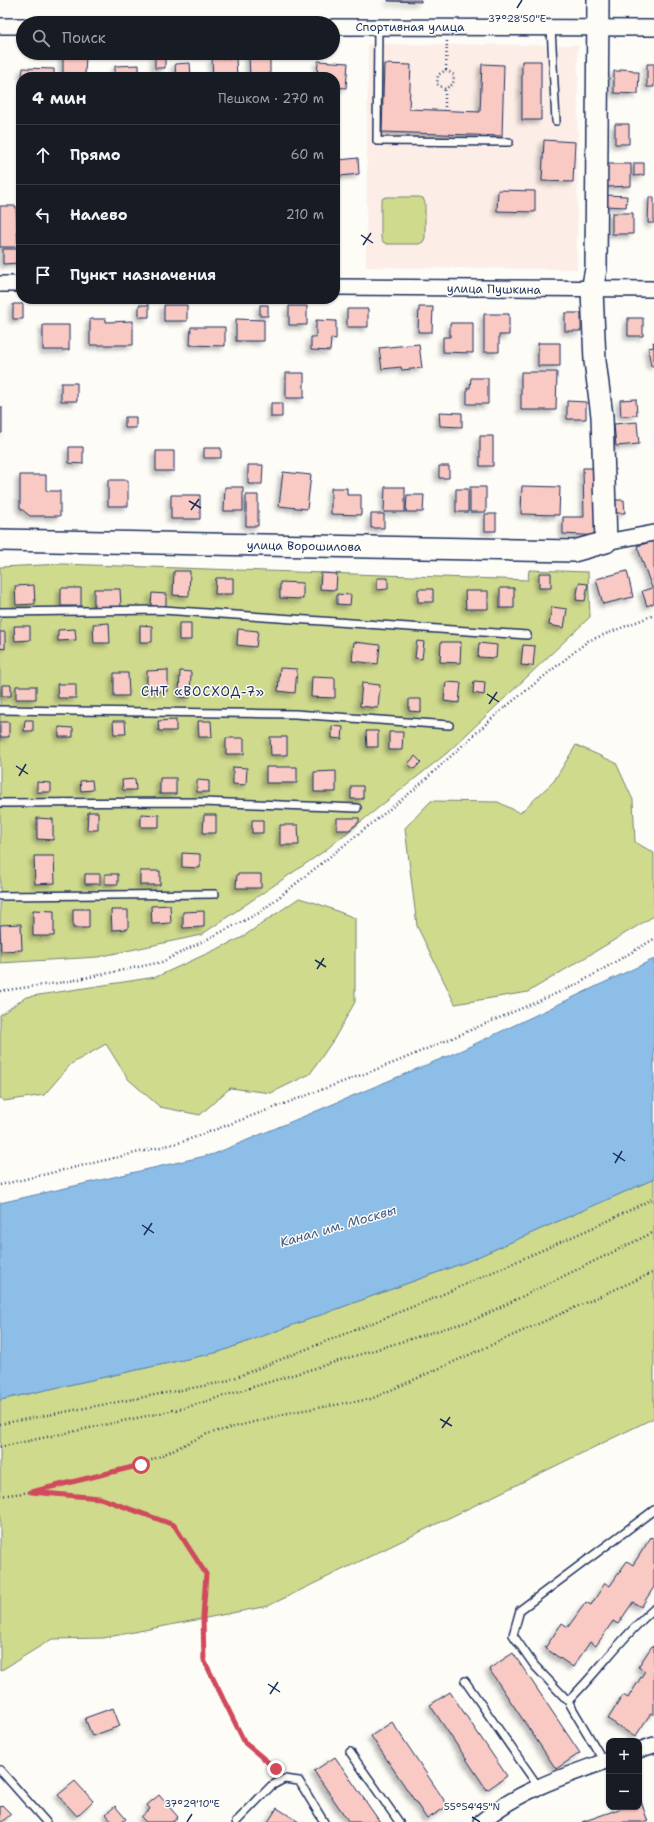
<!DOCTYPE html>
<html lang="ru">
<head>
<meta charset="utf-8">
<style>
  :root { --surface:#171b24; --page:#242831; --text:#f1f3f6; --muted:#9ea1a6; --line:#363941 }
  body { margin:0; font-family:"Shantell Sans",sans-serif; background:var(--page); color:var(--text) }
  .controls { position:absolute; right:12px; bottom:12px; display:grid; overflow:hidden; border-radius:8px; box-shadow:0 1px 3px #0004 }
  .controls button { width:36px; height:36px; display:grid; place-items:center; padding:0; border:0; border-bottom:1px solid var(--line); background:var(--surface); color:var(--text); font:20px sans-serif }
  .stop { position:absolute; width:12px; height:12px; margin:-9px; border:3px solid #d1495b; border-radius:50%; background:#fff }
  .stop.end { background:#d1495b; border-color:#fff; box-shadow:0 1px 4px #0008 }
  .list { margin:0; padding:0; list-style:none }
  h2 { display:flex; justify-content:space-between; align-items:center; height:52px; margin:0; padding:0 16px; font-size:17px }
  h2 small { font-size:13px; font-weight:400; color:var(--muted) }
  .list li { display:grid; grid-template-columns:26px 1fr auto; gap:12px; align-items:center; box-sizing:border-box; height:60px; padding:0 16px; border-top:1px solid var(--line) }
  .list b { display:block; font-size:15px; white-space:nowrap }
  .list em { font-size:13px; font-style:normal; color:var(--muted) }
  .icon { flex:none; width:22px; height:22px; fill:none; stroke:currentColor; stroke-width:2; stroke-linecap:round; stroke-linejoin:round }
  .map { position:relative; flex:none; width:654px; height:1822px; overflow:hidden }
  .search { position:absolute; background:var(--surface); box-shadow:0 1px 3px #0004; left:16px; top:16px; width:324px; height:44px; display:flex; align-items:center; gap:10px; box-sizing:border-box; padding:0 14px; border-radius:22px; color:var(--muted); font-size:15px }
  .panel { position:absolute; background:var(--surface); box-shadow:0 1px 3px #0004; left:16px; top:72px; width:324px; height:232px; border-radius:16px }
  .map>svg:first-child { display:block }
  .built { fill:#fcede7 }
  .green { fill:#cfda8d; stroke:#758476 }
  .water { fill:#8cbee8; stroke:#5f85b1 }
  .building { fill:#f9c9c3; stroke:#1b2f5e; filter:url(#shadow) }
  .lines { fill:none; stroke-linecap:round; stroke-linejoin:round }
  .lane-casing { stroke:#1b2f5e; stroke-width:10 }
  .street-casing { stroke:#1b2f5e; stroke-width:18 }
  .secondary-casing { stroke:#1b2f5e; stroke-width:24 }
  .path { stroke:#1b2f5e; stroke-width:2.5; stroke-dasharray:1 3; stroke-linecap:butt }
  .lane { stroke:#fdfcf7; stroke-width:7 }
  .street { stroke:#fdfcf7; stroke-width:15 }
  .secondary { stroke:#fdfcf7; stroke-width:21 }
  .route { stroke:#d1495b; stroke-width:5 }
  .ticks { fill:none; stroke:#1b2f5e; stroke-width:1.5 }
  .labels { text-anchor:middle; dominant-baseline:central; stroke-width:3; stroke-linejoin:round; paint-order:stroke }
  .street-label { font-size:12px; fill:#1b2f5e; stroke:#fdfcf7 }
  .neighbourhood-label { font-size:13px; letter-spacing:1px; fill:#1b2f5e; stroke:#fdfcf7 }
  .water-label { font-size:13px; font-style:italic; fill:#3d5a87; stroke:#fdfcf7 }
  .ticks-label { font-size:10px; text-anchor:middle; fill:#1b2f5e; stroke:#fdfcf7; stroke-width:3; stroke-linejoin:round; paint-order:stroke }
</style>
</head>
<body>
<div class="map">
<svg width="654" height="1822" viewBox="0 0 654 1822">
  <defs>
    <filter id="shadow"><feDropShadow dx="-3.5" dy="3.5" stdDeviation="2" flood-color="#0004"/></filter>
  </defs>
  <rect width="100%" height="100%" fill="#fdfcf7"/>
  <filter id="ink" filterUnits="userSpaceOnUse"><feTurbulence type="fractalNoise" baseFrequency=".025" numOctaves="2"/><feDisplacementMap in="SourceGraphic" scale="8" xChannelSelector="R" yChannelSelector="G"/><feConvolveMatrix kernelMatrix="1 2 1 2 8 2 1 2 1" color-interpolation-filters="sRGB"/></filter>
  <g filter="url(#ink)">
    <!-- built -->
    <path class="built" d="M368,44L578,45L577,269L366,267Z"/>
    <!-- green -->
    <path class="green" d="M387,197H419L423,198L425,203V238L423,242L419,244H387L383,242L381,238V202L383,198Z
      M62,564L528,580L529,570L588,572L590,617L447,753L323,852L201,935L98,957L0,963V567Z
      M576,745L616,763L633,800L635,842L654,853V916L528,992L455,1004L417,926L405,828L431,801L498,802L520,813L554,781Z
      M299,898L316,903L355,918V1002L334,1039L310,1074L271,1093L230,1088L200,1115L160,1107L128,1079L106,1044L71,1064L44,1095L4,1101L0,1098V1015L26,997L156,977L241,938Z
      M654,1179V1418L268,1606L103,1638L52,1639L0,1671V1400L219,1352L466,1262Z"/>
    <!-- water -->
    <path class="water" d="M654,959V1179L466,1262L219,1352L0,1400V1203L214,1154L462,1050Z"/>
    <!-- building -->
    <path class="building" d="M388,0H421V2L388,1Z
      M63,53H86L85,75H63Z
      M155,55H165V68H155Z
      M270,55V77H250L249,56Z
      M236,58L237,77H213L212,59Z
      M318,61L348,63L346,88L335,87V77H317Z
      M522,61H541V120H522Z
      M190,63L191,77H176L175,64Z
      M384,64L411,65L409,109L480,112L482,64L504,65L502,136L382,132Z
      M647,64H654V87H647Z
      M139,65V77H115V66Z
      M23,68L54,69V77H22Z
      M621,69L633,70V72H639L638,94L614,93V71H621Z
      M615,124H629V144H615Z
      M544,140L575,142L573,182L542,181Z
      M358,158L359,174L340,176L339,160Z
      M634,163H644V175L634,176Z
      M607,164H631V186L607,187Z
      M498,190L535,191V212L497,211Z
      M605,195L627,196L626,207L605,206Z
      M649,197H654V223H648Z
      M0,206H16L18,247H0Z
      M612,213H633V234H612Z
      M3,249H19L20,263L3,264Z
      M13,304H23V319H13Z
      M139,305H149V317H139Z
      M164,305H187V321H164Z
      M260,305H268V316H260Z
      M289,306H307V325H289Z
      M419,307H433L432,332H418Z
      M347,309H368V327H347Z
      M565,313H581V331H565Z
      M484,314H509V335H499V352H484Z
      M628,318H643V336H628Z
      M90,319H106V322L133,321V345H90Z
      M236,319L264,320V341H236Z
      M316,320L336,321V339L331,338L330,351L311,350V337H316Z
      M450,323H473V353L443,352V337H450Z
      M43,325H69V350H43Z
      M191,327H225V346L190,345Z
      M653,342H654V366H651L648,348L654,347Z
      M538,343H560V366H538Z
      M419,344L422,368L402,370L401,367L382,369L379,348Z
      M521,372H557L556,410H521Z
      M286,373H304V398H286Z
      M471,378H488V404H467V388H470Z
      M61,383H77V401H61Z
      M636,399L637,415L621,416L620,400Z
      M567,401L586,402V419H567Z
      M271,403H282V417H271Z
      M0,407H2V433H0Z
      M439,412L462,413V427L440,426Z
      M125,417H136V428H125Z
      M637,422L639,444L616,446L614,424Z
      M480,436H493V466H480Z
      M69,447H83V464L69,463Z
      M204,448H221V458H204Z
      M156,451H174V471H156Z
      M248,465H263L262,484H248Z
      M439,466H449V478H439Z
      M583,468H596L601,536L563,534V517H584Z
      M283,472L311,475L307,509L279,506Z
      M20,475H46V490L48,491H60V516H30L20,508Z
      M108,480H128V506H108Z
      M522,486L560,487L559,515L521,514Z
      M225,487H243V511H224Z
      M385,487H405V512H384Z
      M470,487H486V512H470Z
      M331,488H347V495H361V515L331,514Z
      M456,489H468V512H456Z
      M171,495H200V519H171Z
      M246,495H258V526H246Z
      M407,495H424L423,512H406Z
      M614,500H624L625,513H615Z
      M371,514H384V528H371Z
      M485,514H496V531H485Z
      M654,541V603L647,606L642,591L652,588L637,546Z
      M174,571H190L189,596L173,595Z
      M627,571L633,597L603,604L596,579Z
      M321,573L337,574L336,590L320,589Z
      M539,573H551V588H539Z
      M216,578H233V594H215Z
      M377,578H388V589L377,590Z
      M280,582L303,583V599L280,598Z
      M579,583L588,584L585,601L576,600Z
      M34,585L35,604L16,605L15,586Z
      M61,588H81V606H61Z
      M500,588H514V608H500Z
      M94,589H120L121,607H94Z
      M418,589H433V602H418Z
      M465,591H488V609H466Z
      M152,593L166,594V606H151Z
      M337,594L351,595L350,605L337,604Z
      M552,607L567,609L564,628L549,625Z
      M109,623L110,643H94L93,624Z
      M179,623H191V640H179Z
      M140,625L152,626V642H140Z
      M14,626H30V640L15,641Z
      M75,629L76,640L58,641V630Z
      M238,629L258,631L256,647L237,645Z
      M0,632H5V649L0,648Z
      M417,641L424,642L422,659L415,658Z
      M354,642L380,645L378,664L352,661Z
      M441,642H461L460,663L440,662Z
      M479,643L497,645L496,658L478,657Z
      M523,645L535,646L533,666L521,665Z
      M280,668L297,669L295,693L278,691Z
      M168,670V691H147V671Z
      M180,671L191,672L190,698L179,697Z
      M114,673H128L129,696H114Z
      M312,677L335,678V698L311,697Z
      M474,681L485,682L484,695L473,693Z
      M446,682L461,683L459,703L444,701Z
      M362,683L380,685L378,708L360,706Z
      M57,684H76V698H58Z
      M2,685H11V696H2Z
      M16,686H36V699H16Z
      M409,699H421V712L409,711Z
      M25,720H33V731H24Z
      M176,720V731H159L158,721Z
      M113,721H125L126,734H114Z
      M198,721H211L212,737H199Z
      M0,722H9V737H0Z
      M332,726L343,727L342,739L332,738Z
      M59,727L73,728V737H59Z
      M366,731H378V747H367Z
      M389,732H403L402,750H389Z
      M270,737H287V755H271Z
      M226,738H244V754H226Z
      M415,756L421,762L414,769L408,764Z
      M233,767L247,768L246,785L233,784Z
      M266,767H297V783H266Z
      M336,771V792H314V772Z
      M160,778H176V794H160Z
      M135,779L136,790H123L122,780Z
      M92,780L93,790L81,791L80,781Z
      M197,780L209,781V792H197Z
      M37,782L51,783V792H37Z
      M351,786H363V799H351Z
      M88,812H98V830H87Z
      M141,814L159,815V827H141Z
      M204,815H216V833H203Z
      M37,818L53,819V840L37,839Z
      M337,818H359V822L349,830H337Z
      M252,820H263V833H252Z
      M280,825H298L299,845H280Z
      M182,853L200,854V868L182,867Z
      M34,856H54L55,883L35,884Z
      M140,871H160V885H140Z
      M85,874H100V884H85Z
      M105,874H118V884H105Z
      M237,874H261V888H236Z
      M170,905L171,923L152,924L151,906Z
      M73,909H89V928H73Z
      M33,910L54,911V936H33Z
      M111,910H128V929L112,930Z
      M204,911V927L183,928V912Z
      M21,924L22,950L1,951L0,925Z
      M651,1537L654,1539V1587L641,1607L633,1602L618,1624L613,1621L596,1646L590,1642L573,1667L545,1648L562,1623L568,1627L586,1602L591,1605L605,1583L610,1586L627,1561L633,1565Z
      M652,1646L654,1647V1715L651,1713L635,1737L608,1719L623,1695L628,1698L645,1671L638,1667Z
      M513,1653L580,1753L556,1769L489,1669Z
      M450,1692L507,1776L487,1790L430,1705Z
      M113,1708L120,1726L92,1736L85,1718Z
      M392,1722L448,1806L427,1819L371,1736Z
      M335,1757L380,1822H349L314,1771Z
      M75,1781L93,1801L77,1816L58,1795Z
      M159,1795L178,1817L172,1822H146L141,1817L150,1809L147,1805Z
      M641,1801L648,1822H582L625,1807H639V1802Z
      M2,1805L11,1814L2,1822H0V1807Z
      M115,1806L126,1819L122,1822H113L106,1814Z
      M277,1808L299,1822H268Z"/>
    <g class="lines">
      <!-- lane casing -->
      <g class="lane-casing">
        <path id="lane" d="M378,27L377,141L509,142
          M551,28L556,121
          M0,612L163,610L527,635
          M0,710L295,714L449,725
          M0,803L203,802L357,808
          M0,896L215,894
          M465,1681L538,1786
          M568,1701C598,1672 622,1636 654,1609
          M350,1752L399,1822
          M604,1762L568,1701L534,1665L513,1635L520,1610L654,1510
          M0,1770L46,1822
          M236,1822L271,1786L284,1779L299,1781L324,1822"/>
      </g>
      <!-- street casing -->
      <g class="street-casing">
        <path id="street" d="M0,26H23
          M333,27L654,28
          M0,284H21
          M335,287L654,289
          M606,542L654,533
          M639,1750L654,1745
          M481,1822C518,1791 564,1776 609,1760"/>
      </g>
      <!-- secondary casing -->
      <g class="secondary-casing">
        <path id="secondary" d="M0,540L574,551L606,542L602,416L595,361L592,290L596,269L598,0"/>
      </g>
      <!-- path -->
      <path class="path" d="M446,70L454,75L453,84L445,89L437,84L438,75Z
        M446,70L447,40
        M445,111V89
        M0,991L65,982L162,962L259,913L415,789L498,713L588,641L654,615
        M0,1185L182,1142L396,1062L576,985L654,939
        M0,1424L224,1382L432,1299L610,1220L654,1198
        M0,1447L184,1408L476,1319L654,1232
        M33,1492L100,1498L174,1525L206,1574L203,1617V1660L245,1743L278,1771
        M0,1496L31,1492L141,1465L207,1434L292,1412L371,1399L654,1272"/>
      <!-- lane -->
      <use href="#lane" class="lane"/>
      <!-- street -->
      <use href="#street" class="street"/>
      <!-- secondary -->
      <use href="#secondary" class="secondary"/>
    </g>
  </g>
  <g class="lines" filter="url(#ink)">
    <!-- route -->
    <path class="route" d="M141,1465L31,1492L100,1498L174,1525L206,1574L203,1617L204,1660L245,1743L276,1769"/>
  </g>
  <!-- ticks -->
  <path class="ticks" d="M517,8L522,0M361,235L373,243M363,245L371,233M189,501L201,508M191,510L199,499M487,694L499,702M489,704L497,692M16,766L28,774M19,776L26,764M315,960L326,967M317,969L324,958M613,1153L625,1161M615,1163L622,1151M142,1225L154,1233M144,1235L152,1223M440,1419L452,1426M442,1428L450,1417M268,1684L280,1692M270,1694L278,1682M472,1817L480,1822M187,1822L192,1814"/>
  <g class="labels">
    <!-- street labels -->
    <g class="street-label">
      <text x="410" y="27">Спортивная улица</text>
      <text transform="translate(494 289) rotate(1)">улица Пушкина</text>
      <text transform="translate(304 546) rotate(1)">улица Ворошилова</text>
    </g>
    <!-- neighbourhood labels -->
    <g class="neighbourhood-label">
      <text x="203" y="691">СНТ «ВОСХОД-7»</text>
    </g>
    <!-- water labels -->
    <g class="water-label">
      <text transform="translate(338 1226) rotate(-16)">Канал им. Москвы</text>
    </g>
  </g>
  <g class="ticks-label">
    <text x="517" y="22">37°28'50"E</text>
    <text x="192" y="1807">37°29'10"E</text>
    <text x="472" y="1810">55°54'45"N</text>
  </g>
</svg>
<div class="controls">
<button>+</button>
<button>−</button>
</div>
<div class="stop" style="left:141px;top:1465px"></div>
<div class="stop end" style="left:276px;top:1769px"></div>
<div class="search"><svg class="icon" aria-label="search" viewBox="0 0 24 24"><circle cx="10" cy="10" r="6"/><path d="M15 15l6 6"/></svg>Поиск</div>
<section class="panel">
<h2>4 мин<small>Пешком · 270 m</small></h2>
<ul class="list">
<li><svg class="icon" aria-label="ahead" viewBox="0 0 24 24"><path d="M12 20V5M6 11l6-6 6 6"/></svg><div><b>Прямо</b></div><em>60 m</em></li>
<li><svg class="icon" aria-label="left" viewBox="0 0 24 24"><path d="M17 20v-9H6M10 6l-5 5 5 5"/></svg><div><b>Налево</b></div><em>210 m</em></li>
<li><svg class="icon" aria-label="arrive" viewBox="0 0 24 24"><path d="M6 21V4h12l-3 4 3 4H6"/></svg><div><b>Пункт назначения</b></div></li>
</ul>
</section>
</div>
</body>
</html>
